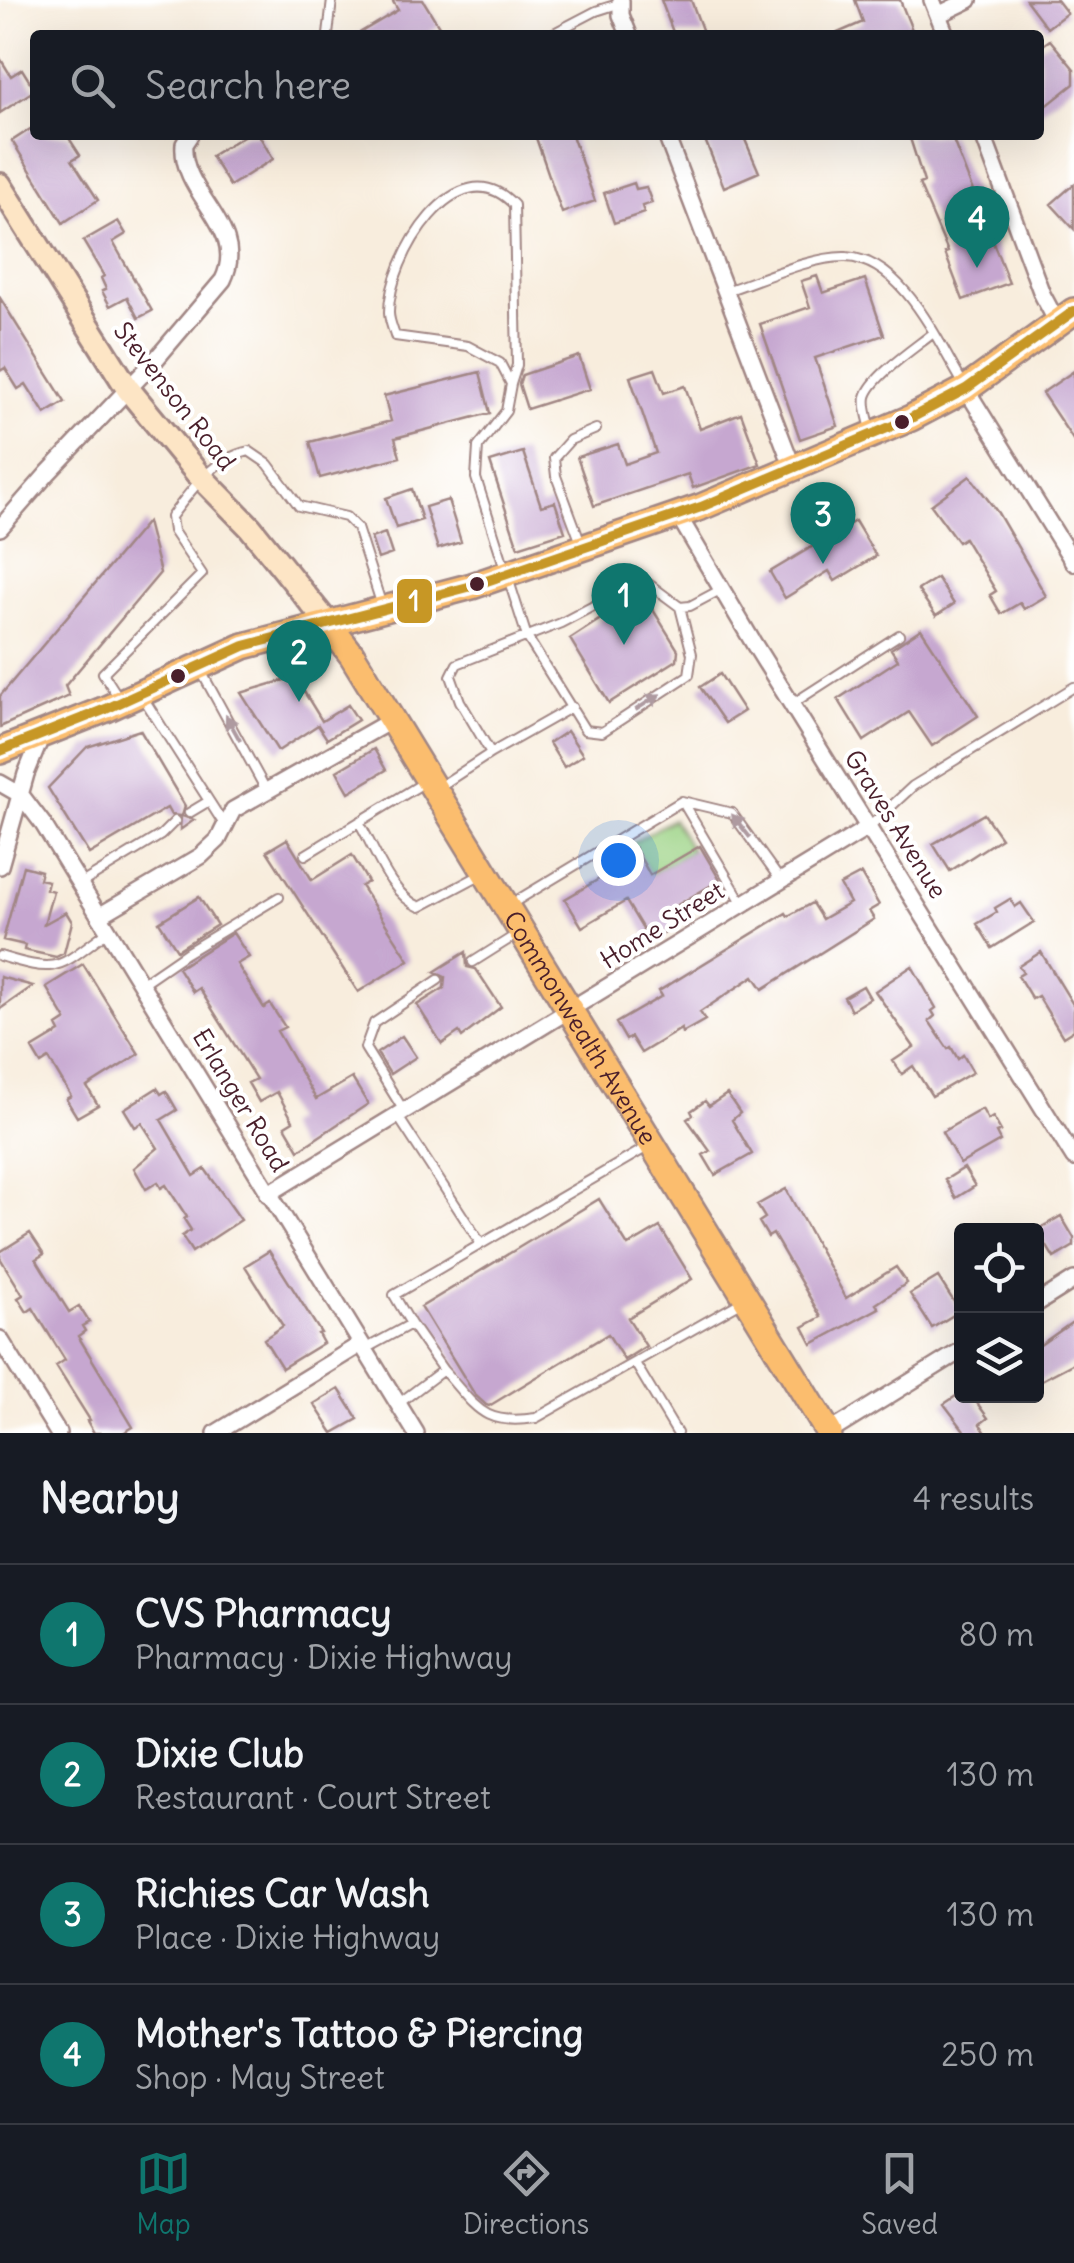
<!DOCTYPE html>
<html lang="en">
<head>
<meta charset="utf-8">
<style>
  :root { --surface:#171b24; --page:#242831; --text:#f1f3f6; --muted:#9ea1a6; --line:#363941; --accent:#0f766e }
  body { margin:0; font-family:Delius,sans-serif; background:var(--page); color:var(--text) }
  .controls { position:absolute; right:30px; bottom:30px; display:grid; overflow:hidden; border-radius:10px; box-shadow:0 10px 40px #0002 }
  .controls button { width:90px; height:90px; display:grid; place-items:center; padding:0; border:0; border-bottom:2px solid var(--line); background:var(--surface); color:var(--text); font:50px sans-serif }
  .you { position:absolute; left:618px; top:860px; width:35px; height:35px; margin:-25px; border:8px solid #fff; border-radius:50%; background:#1a73e8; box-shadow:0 0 0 15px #1a73e833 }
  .badge { display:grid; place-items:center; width:65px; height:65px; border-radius:50%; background:var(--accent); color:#fff; font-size:32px; font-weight:700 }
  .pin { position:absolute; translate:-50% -82px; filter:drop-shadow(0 2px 5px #0008) }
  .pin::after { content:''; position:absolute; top:52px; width:35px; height:30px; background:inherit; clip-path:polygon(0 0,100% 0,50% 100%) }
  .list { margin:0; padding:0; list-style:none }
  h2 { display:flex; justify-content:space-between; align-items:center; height:130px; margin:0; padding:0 40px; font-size:42px }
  h2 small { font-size:32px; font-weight:400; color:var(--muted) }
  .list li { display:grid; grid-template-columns:65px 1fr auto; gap:30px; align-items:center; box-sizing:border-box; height:140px; padding:0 40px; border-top:2px solid var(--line) }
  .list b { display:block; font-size:38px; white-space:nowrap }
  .list p { margin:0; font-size:32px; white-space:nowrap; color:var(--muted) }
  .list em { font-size:32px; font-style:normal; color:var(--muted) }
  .icon { flex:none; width:55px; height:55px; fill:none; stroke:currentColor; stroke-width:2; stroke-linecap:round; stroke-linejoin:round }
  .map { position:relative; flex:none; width:1074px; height:1433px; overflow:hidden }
  .search { position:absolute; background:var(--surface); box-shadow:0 10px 40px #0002; left:30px; right:30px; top:30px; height:110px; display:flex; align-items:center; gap:25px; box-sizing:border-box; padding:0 35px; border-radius:10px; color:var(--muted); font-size:38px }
  .sheet { height:690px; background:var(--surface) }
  nav { display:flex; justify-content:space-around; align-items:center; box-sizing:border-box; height:140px; border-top:2px solid var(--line); background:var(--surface); font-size:28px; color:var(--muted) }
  nav a { display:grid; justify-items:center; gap:5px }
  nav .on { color:var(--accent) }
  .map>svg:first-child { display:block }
  .green { fill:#9cd385; stroke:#737958; stroke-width:2.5 }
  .building { fill:#c6a7d0 }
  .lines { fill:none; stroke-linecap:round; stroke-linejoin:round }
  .lane-casing { stroke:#a18684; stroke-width:12 }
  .street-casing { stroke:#a18684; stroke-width:20 }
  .secondary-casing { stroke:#a18684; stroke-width:28 }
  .primary-casing { stroke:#a18684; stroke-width:30 }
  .lane { stroke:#fff; stroke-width:8 }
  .street { stroke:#fff; stroke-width:15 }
  .secondary { stroke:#fde5c5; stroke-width:22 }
  .primary { stroke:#fbbd6e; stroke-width:25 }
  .bus-1-casing { stroke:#fff; stroke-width:18 }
  .bus-1 { stroke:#c79725; stroke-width:10 }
  .oneway { fill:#ae9aa0 }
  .bus-dot { fill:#4a1f2b; stroke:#fff; stroke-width:4 }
  .labels { text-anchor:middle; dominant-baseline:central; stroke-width:8; stroke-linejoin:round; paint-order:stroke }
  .street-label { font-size:25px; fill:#4a1f2b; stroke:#fff }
  .line-badge { stroke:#fff; stroke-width:4 }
  .badge-label { font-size:28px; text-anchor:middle; font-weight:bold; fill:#fff }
</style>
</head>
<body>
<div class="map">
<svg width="1074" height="1433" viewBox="0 0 1074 1433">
  <rect width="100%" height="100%" fill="#fff"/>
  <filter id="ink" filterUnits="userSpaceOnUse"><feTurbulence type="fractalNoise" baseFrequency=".01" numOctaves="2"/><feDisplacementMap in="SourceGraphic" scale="20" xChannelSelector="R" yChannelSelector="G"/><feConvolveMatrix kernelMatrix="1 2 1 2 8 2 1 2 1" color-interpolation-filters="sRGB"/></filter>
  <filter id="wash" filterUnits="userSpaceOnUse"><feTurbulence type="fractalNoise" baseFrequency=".0048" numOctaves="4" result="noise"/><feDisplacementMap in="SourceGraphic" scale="40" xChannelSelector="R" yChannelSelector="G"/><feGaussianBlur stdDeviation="2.25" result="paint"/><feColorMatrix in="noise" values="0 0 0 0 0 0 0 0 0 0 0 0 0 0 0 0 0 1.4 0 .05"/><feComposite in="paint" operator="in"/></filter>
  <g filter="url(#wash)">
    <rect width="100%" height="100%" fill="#f8eddd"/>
    <!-- green -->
    <path class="green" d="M673,819L692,851L650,875L631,844Z"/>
    <g id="blocks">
      <!-- building -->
      <path class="building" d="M392,0H423L439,26L425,35H356L398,10Z
        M661,0H691L704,35H674Z
        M855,0H900L914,35H833L863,22Z
        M1026,0H1057L1067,13L1047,28Z
        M1050,40L1074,69V84L1039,112V48Z
        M0,58L11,76L22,69L35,90L0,113Z
        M35,126V135H67L80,155L72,160L98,200L63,223L12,141Z
        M245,135H259L273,159L230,186L211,156Z
        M535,135H572L595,201L562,213Z
        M703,135H743L759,172L724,187Z
        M909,135H951L1009,283L963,300L945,253L948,252L919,184L924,182Z
        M634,183L636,189L646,187L652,203L642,206L644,213L614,223L604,193Z
        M1074,184V229L1051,204Z
        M118,221L126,234L113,242L152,311L138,318L127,297L110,306L102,291L106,289L101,278L104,276L83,241Z
        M817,276L823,293L865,279L884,335L815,358L838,426L800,439L760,324L810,307L801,281Z
        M0,298L65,402L45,414L26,384L18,389L5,368L0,371Z
        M579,356L590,389L527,409L519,384L522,375Z
        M655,369L664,393L685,386L700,429L741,413L760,464L693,488L688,474L594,506L577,457L618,444L625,464L656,453L630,377Z
        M1074,371V441L1042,393Z
        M480,372L490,413L395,438L400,457L320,478L310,442L391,421L384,396Z
        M523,452L541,506L555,502L565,532L518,547L490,462Z
        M970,476L998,513L1046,596L1024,609L1020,603L1001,614L990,595L996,591L964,538L958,542L931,505Z
        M412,489L422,520L396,528L386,498Z
        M448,500L461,542L438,549L425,507Z
        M855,521L876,556L835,581L829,571L785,598L770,572Z
        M147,522L160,573L65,686L69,696L0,727V696Z
        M385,533L392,554L378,559L371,538Z
        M937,578L954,604L936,616L918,590Z
        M642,592L678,650L677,660L609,703L570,639Z
        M921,629L978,716L932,746L909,712L864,741L838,699L898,660L891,649Z
        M720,674L744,711L725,723L700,687Z
        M295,677L322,721L348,705L358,720L327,739L318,725L278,751L241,693Z
        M140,730L185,806L182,816L194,820L180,830L181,816L171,815L167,808L89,854L48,788L87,747Z
        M567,731L583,755L564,767L549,743Z
        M374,749L386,770L349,792L337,771Z
        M984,814L1001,838L950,871L933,844Z
        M287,839L312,880L352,855L368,882L361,886L409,960L358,992L267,851Z
        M700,846L720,880L669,910L678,925L650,941L626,901L582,927L565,899L616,869L611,862L635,848L650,875Z
        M23,866L41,871L39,879L48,881L46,889L53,891L44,924L66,912L72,922L64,953L56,957L24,950L25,945L3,940Z
        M861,874L879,905L869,911L874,919L763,989L754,976L700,1012L705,1020L682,1033L681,1029L641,1053L631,1037L626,1040L616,1023L662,996L659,991L786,913L788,916L812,903L822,919L850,903L840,885Z
        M199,897L217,925L177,950L159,922Z
        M1010,899L1015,907L1021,903L1034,922L992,948L977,924L997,912L995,908Z
        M233,933L249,957L237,964L264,1008L270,1004L285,1027L277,1031L316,1099L352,1078L368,1104L299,1150L285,1126L293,1121L277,1092L259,1102L248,1083L256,1079L199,988L193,992L178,968Z
        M466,952L467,967L476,969L501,1007L462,1037L459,1032L442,1044L417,1005L444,988L445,977L434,972Z
        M1041,952L1074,1006V1030L1063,1037L1038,996L1032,999L1018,976L1023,973L1019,966Z
        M83,964L139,1054L87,1087L98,1105L77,1117L66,1099L71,1096L49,1059L41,1064L32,1049L60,1032L57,1026L66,1020L46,987Z
        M912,966L936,1008L932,1011L935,1016L929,1021L948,1049L951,1047L958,1059L963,1055L973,1072L932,1096L913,1066L902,1074L893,1061L914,1047L875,991Z
        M0,977L33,986L0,1009Z
        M863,986L870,998L851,1010L844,997Z
        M402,1036L416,1057L390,1074L377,1053Z
        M157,1088L161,1094L166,1091L177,1110L161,1120L194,1176L205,1169L241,1220L192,1252L182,1236L191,1230L184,1219L187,1217L166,1185L161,1188L158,1182L146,1189L134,1168L158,1148L142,1123L135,1127L124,1109Z
        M727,1094L740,1113L732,1120L752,1154L715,1175L703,1155L710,1151L687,1119L693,1115L691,1111L705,1101L709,1106Z
        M982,1109L988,1120L993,1117L1001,1131L996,1133L1000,1141L960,1164L942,1132Z
        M964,1168L975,1186L956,1198L945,1180Z
        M786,1189L846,1298L896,1267L907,1283L876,1304L879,1308L812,1344L803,1327L821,1317L773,1234L768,1237L759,1222L765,1218L757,1205Z
        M599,1199L628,1246L660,1227L692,1279L628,1318L646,1346L624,1360L608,1334L489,1406L486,1405L475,1395L421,1307Z
        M1061,1216L1074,1238V1246L1054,1258L1037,1230Z
        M30,1233L44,1254L36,1259L69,1312L79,1306L89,1322L82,1326L85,1331L78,1336L133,1427L123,1433H94L87,1421L90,1420L56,1366L65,1360L33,1308L27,1312L18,1298L23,1295L0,1258V1252Z
        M269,1251L321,1333L318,1334L323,1343L282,1368L264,1339L283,1326L245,1266Z
        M938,1277L960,1311L932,1328L910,1294Z
        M1074,1321V1363L1036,1383V1348Z
        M339,1389L358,1419L333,1433L314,1404Z
        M956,1396H972L988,1418L980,1424L986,1433H966L944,1404Z"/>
    </g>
  </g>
  <g filter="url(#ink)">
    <use href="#blocks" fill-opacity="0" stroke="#a18684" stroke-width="2.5"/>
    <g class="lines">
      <!-- lane casing -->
      <g class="lane-casing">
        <path id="lane" d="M328,35L332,0
          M550,35L596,11L621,3
          M726,291C760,280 812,256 846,257C904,260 938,343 964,385
          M511,384L517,365L514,205C457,144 388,259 389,313C389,320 393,329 395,336L468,346L500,363L511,384L506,411L478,447L476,478L527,637L585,730L602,732L689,675L692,654L680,607
          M871,430C869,420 864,407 866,397C871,377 916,347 932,334
          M581,543L556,476L554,458L570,440L596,429
          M201,671L266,790
          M119,698L103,673L202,574L173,531L171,517C192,489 212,459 249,451L268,464L299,506L346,517L357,528L382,606
          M144,699L225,826
          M792,704L899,635
          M491,753L460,701L451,676L457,664L561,623L637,583L649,584L680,607L690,606L722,589
          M439,787L491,753L572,707
          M682,801L743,904
          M189,813L209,801
          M359,822C375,849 390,895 420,907L482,874
          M869,827L913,786L1074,687
          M305,855L425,782
          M80,884L161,835L175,821
          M511,904L682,801L732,813L781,881
          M0,956C62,975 58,967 108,931
          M473,962L519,933
          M141,984L186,953L279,897
          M404,1111L365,1048L374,1023L438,980
          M397,1115L481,1244
          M411,1324L394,1295L649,1146
          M365,1349L411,1324L443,1370L398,1404
          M635,1363L677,1433
          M443,1370C477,1407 481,1426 536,1418L743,1301"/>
      </g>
      <!-- street casing -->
      <g class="street-casing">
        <path id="street" d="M621,0V15L629,35
          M932,0L946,35
          M938,15L969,0
          M666,135L793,468
          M983,135L1042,294L1058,324
          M966,389L1074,563
          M678,515L754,644L1074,1158
          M0,528L48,473L151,365L223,280C249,227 180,195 184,144L190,135
          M0,783L21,795L43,824L416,1433
          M0,866L26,774L42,735
          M99,916L201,856L218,840L233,810L392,720
          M268,1194L869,827
          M1036,1304L1074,1280
          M0,1339L58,1433
          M216,1433L361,1344
          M828,1433L962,1350"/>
      </g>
      <!-- secondary casing -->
      <g class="secondary-casing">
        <path id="secondary" d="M0,185L128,389L197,473L250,527L329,625"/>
      </g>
      <!-- primary casing -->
      <g class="primary-casing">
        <g id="primary">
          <path id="s1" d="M329,625L352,655L829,1433"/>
          <path d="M0,751L106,709L244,646L472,586L701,507L911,418L966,389L1074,311"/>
        </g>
      </g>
      <!-- lane -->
      <use href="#lane" class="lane"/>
      <!-- street -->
      <use href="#street" class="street"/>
      <!-- secondary -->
      <use href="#secondary" class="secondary"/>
      <!-- primary -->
      <use href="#primary" class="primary"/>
      <!-- bus-1 casing -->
      <g class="bus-1-casing">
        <path id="bus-1" d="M0,751L106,709L244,646L472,586L701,507L911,418L966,389L1074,311"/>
      </g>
      <!-- bus-1 -->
      <use href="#bus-1" class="bus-1"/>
    </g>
    <!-- one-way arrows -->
    <defs><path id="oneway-solid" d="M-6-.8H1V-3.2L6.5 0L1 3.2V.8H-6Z" transform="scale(2.5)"/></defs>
    <g class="oneway">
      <use href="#oneway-solid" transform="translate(648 702) rotate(-33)"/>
      <use href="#oneway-solid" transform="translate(233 728) rotate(-119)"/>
      <use href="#oneway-solid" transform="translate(741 826) rotate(-128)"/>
    </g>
  </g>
  <!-- markers -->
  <g class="bus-dot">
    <circle cx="902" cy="422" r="9"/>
    <circle cx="477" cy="584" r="9"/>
    <circle cx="178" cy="676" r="9"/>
  </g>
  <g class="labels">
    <!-- street labels -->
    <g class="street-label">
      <text transform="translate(175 396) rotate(52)">Stevenson Road</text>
      <text transform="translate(896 824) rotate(58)">Graves Avenue</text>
      <text transform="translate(662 925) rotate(-32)">Home Street</text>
      <text stroke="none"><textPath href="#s1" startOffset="475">Commonwealth Avenue</textPath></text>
      <text transform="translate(241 1100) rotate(59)">Erlanger Road</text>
    </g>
  </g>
  <rect class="line-badge" x="395" y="577" width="39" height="48" rx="10" fill="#c79725"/>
  <g class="badge-label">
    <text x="414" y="611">1</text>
  </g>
</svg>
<div class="controls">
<button><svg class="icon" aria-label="locate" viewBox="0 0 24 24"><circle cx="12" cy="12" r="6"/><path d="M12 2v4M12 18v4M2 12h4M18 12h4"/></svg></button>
<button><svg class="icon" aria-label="layers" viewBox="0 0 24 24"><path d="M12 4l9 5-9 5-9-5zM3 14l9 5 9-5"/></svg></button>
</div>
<div class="you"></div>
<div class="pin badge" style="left:624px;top:645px">1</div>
<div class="pin badge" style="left:299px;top:702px">2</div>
<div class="pin badge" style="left:823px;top:564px">3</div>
<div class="pin badge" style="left:977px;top:268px">4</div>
<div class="search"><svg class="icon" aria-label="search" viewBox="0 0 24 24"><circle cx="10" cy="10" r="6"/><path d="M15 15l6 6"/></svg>Search here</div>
</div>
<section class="sheet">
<h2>Nearby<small>4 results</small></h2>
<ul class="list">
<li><span class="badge">1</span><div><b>CVS Pharmacy</b><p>Pharmacy · Dixie Highway</p></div><em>80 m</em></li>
<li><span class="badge">2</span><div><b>Dixie Club</b><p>Restaurant · Court Street</p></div><em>130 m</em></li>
<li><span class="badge">3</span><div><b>Richies Car Wash</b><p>Place · Dixie Highway</p></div><em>130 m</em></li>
<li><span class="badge">4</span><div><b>Mother's Tattoo &amp; Piercing</b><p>Shop · May Street</p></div><em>250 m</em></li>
</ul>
</section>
<nav>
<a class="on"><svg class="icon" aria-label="map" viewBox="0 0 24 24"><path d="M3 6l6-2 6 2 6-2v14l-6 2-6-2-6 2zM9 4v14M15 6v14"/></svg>Map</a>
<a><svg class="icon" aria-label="directions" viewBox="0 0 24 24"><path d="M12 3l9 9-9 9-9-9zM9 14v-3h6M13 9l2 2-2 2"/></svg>Directions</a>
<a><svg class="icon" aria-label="saved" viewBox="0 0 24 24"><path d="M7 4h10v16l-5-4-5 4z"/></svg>Saved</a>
</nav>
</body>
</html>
